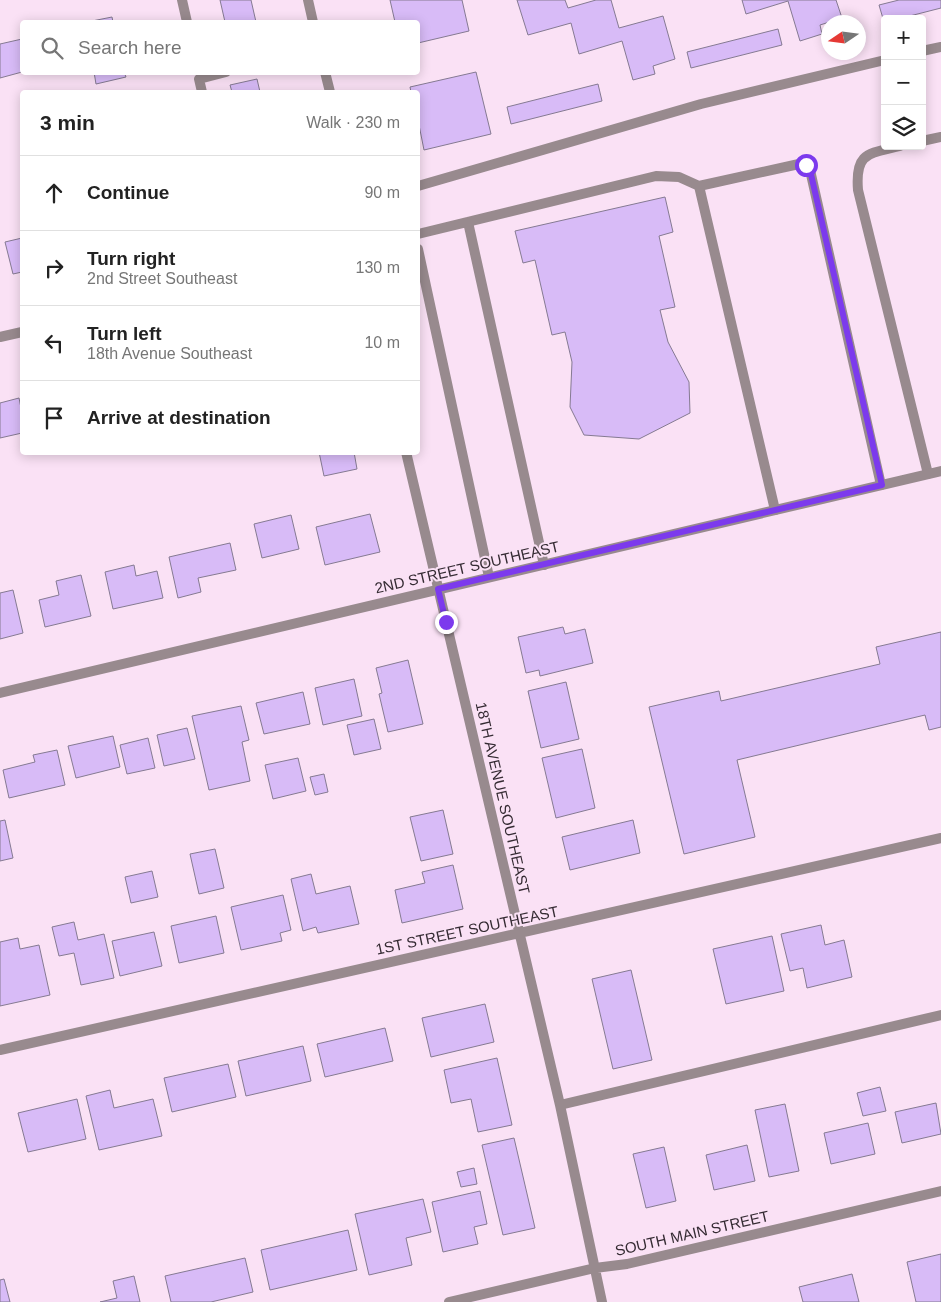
<!DOCTYPE html>
<html lang="en">
<head>
<meta charset="utf-8">
<style>
  :root { --surface:#fff; --page:#f2f2f2; --text:#222; --muted:#767676; --line:#e0e0e0 }
  body { margin:0; font-family:Arial,sans-serif; background:var(--page); color:var(--text) }
  .controls { position:absolute; right:15px; top:15px; display:grid; overflow:hidden; border-radius:5px; box-shadow:0 2px 12px #0003 }
  .controls button { width:45px; height:45px; display:grid; place-items:center; padding:0; border:0; border-bottom:1px solid var(--line); background:var(--surface); color:var(--text); font:25px sans-serif }
  .compass { position:absolute; left:821px; top:15px; width:45px; height:45px; border-radius:50%; background:var(--surface); box-shadow:0 2px 12px #0003; rotate:257deg }
  .stop { position:absolute; width:15px; height:15px; margin:-11px; border:4px solid #7c3aed; border-radius:50%; background:#fff }
  .stop.end { background:#7c3aed; border-color:#fff; box-shadow:0 1px 5px #0008 }
  .list { margin:0; padding:0; list-style:none }
  h2 { display:flex; justify-content:space-between; align-items:center; height:65px; margin:0; padding:0 20px; font-size:21px }
  h2 small { font-size:16px; font-weight:400; color:var(--muted) }
  .list li { display:grid; grid-template-columns:32px 1fr auto; gap:15px; align-items:center; box-sizing:border-box; height:75px; padding:0 20px; border-top:1px solid var(--line) }
  .list b { display:block; font-size:19px; white-space:nowrap }
  .list p { margin:0; font-size:16px; white-space:nowrap; color:var(--muted) }
  .list em { font-size:16px; font-style:normal; color:var(--muted) }
  .icon { flex:none; width:28px; height:28px; fill:none; stroke:currentColor; stroke-width:2; stroke-linecap:round; stroke-linejoin:round }
  .map { position:relative; flex:none; width:941px; height:1302px; overflow:hidden }
  .search { position:absolute; background:var(--surface); box-shadow:0 2px 12px #0003; left:20px; top:20px; width:400px; height:55px; display:flex; align-items:center; gap:12px; box-sizing:border-box; padding:0 18px; border-radius:5px; color:var(--muted); font-size:19px }
  .panel { position:absolute; background:var(--surface); box-shadow:0 2px 12px #0003; left:20px; top:90px; width:400px; height:365px; border-radius:5px }
  .map>svg:first-child { display:block }
  .building { fill:#d8bbf7; stroke:#857a92 }
  .lines { fill:none; stroke-linecap:round; stroke-linejoin:round }
  .service { stroke:#988a8e; stroke-width:10 }
  .minor { stroke:#988a8e; stroke-width:10 }
  .tertiary { stroke:#988a8e; stroke-width:10 }
  .route { stroke:#7c3aed; stroke-width:6 }
  .labels { text-anchor:middle; dominant-baseline:central; stroke-width:4; stroke-linejoin:round; paint-order:stroke }
  .street-label { font-size:15px; fill:#352b33; stroke:#fae1f5 }
</style>
</head>
<body>
<div class="map">
<svg width="941" height="1302" viewBox="0 0 941 1302">
  <rect width="100%" height="100%" fill="#fae1f5"/>
  <!-- building -->
  <path class="building" d="M220,0H251L256,22H225Z
    M390,0H462L469,31L418,43V22H395Z
    M517,0H565L568,8L596,0H611L619,28L663,16L675,59L653,66L655,74L633,80L622,41L579,54L571,23L528,35Z
    M742,0H836L842,18L820,25L822,34L800,41L788,1L746,14Z
    M899,0H941V8L898,19H885L884,22L879,5Z
    M112,17L113,22H87Z
    M778,29L782,45L691,68L687,52Z
    M22,39V72L0,78V44Z
    M94,72H124L126,77L96,84Z
    M476,72L491,134L424,150L418,120V92H411L410,87Z
    M257,79L260,92H232L230,85Z
    M598,84L602,101L511,124L507,107Z
    M665,197L673,232L659,236L675,307L660,310L668,342L689,382L690,413L639,439L584,435L570,407L572,362L565,332L552,335L535,260L523,263L515,231Z
    M22,238V272L13,274L5,242Z
    M19,398L22,413V433L0,438V403Z
    M319,452H354L357,469L324,476Z
    M370,514L380,552L325,565L316,527Z
    M291,515L299,549L262,558L254,524Z
    M230,543L236,570L198,578L201,592L178,598L169,557Z
    M134,565L136,576L157,571L163,598L113,609L105,572Z
    M81,575L91,616L45,627L39,600L59,595L56,581Z
    M13,590L23,633L0,639V593Z
    M563,627L565,634L585,629L593,663L540,676L539,670L526,673L518,637Z
    M941,632V727L929,730L925,715L737,760L755,837L684,854L649,707L719,691L721,701L880,664L876,647Z
    M408,660L423,724L388,732L379,694L382,693L376,668Z
    M354,679L362,716L323,725L315,688Z
    M566,682L579,739L541,748L528,691Z
    M303,692L310,724L264,734L256,703Z
    M241,706L249,740L242,742L250,781L209,790L192,716Z
    M374,719L381,749L354,755L347,725Z
    M187,728L195,759L164,766L157,735Z
    M113,736L120,767L76,778L68,746Z
    M148,738L155,768L127,774L120,745Z
    M582,749L595,808L556,818L542,758Z
    M57,750L65,785L9,798L3,770L35,762L33,755Z
    M298,758L306,791L273,799L265,765Z
    M324,774L328,792L315,795L310,777Z
    M443,810L453,854L421,861L410,817Z
    M5,820L13,858L0,861V821Z
    M633,820L640,853L570,870L562,837Z
    M215,849L224,888L199,894L190,854Z
    M453,865L463,909L402,923L395,890L425,883L422,872Z
    M152,871L158,897L131,903L125,877Z
    M311,874L316,894L350,886L359,924L318,933L316,927L303,931L291,879Z
    M283,895L291,930L280,933L282,941L241,950L231,907Z
    M216,916L224,953L179,963L171,926Z
    M74,922L78,940L104,934L114,978L81,985L74,953L59,956L52,927Z
    M821,925L825,945L844,940L852,977L807,988L803,968L790,971L781,934Z
    M154,932L162,966L120,976L112,941Z
    M772,936L784,991L726,1004L713,949Z
    M18,938L20,949L39,945L50,995L0,1006V942Z
    M631,970L652,1060L613,1069L592,979Z
    M485,1004L494,1042L431,1057L422,1018Z
    M385,1028L393,1061L325,1077L317,1044Z
    M303,1046L311,1081L246,1096L238,1061Z
    M497,1058L512,1125L478,1132L471,1099L451,1103L444,1070Z
    M228,1064L236,1097L172,1112L164,1078Z
    M880,1087L886,1111L863,1116L857,1093Z
    M110,1090L114,1108L153,1099L162,1136L99,1150L86,1096Z
    M77,1099L86,1139L28,1152L18,1113Z
    M936,1103L941,1134L902,1143L895,1112Z
    M785,1104L799,1171L769,1177L755,1110Z
    M868,1123L875,1154L831,1164L824,1133Z
    M514,1138L535,1228L503,1235L482,1145Z
    M747,1145L755,1181L714,1190L706,1155Z
    M664,1147L676,1201L646,1208L633,1154Z
    M474,1168L477,1184L461,1187L457,1172Z
    M480,1191L487,1224L474,1227L478,1244L443,1252L432,1202Z
    M423,1199L431,1232L406,1238L412,1265L369,1275L355,1214Z
    M348,1230L357,1270L270,1290L261,1250Z
    M941,1254V1302H916L907,1262Z
    M245,1258L253,1292L211,1302H171L165,1276Z
    M852,1274L859,1302H803L799,1287Z
    M134,1276L140,1302H100L117,1298L113,1281Z
    M4,1279L10,1302H0V1280Z"/>
  <g class="lines">
    <!-- service -->
    <path class="service" d="M182,0L187,22
      M922,51L941,47
      M202,92L199,79L226,72
      M922,141L941,137
      M900,146C868,154 855,152 858,190L928,474
      M418,186L701,104L885,60
      M468,222L544,565
      M418,234L656,176L679,177L699,186
      M418,249L489,577
      M775,510L699,186L799,164L806,165L810,170L881,485"/>
    <!-- minor -->
    <path class="minor" d="M308,0L313,22
      M325,72L330,92
      M0,337L22,332
      M406,452L560,1105L602,1302
      M0,1050L941,838
      M560,1105L941,1015
      M449,1302L595,1268L627,1264L941,1191"/>
    <!-- tertiary -->
    <path class="tertiary" d="M0,693L941,471"/>
  </g>
  <g class="lines">
    <!-- route -->
    <path class="route" d="M446,622L438,589L882,485L810,170L806,165"/>
  </g>
  <g class="labels">
    <!-- street labels -->
    <g class="street-label">
      <text transform="translate(467 567) rotate(-13)">2ND STREET SOUTHEAST</text>
      <text transform="translate(503 798) rotate(77)">18TH AVENUE SOUTHEAST</text>
      <text transform="translate(467 930) rotate(-12)">1ST STREET SOUTHEAST</text>
      <text transform="translate(692 1233) rotate(-13)">SOUTH MAIN STREET</text>
    </g>
  </g>
</svg>
<div class="controls">
<button>+</button>
<button>−</button>
<button><svg class="icon" aria-label="layers" viewBox="0 0 24 24"><path d="M12 4l9 5-9 5-9-5zM3 14l9 5 9-5"/></svg></button>
</div>
<svg class="compass" viewBox="-18 -18 36 36"><path d="M0-13l5 13h-10z" fill="#e53935"/><path d="M0 13l5-13h-10z" fill="#767676"/></svg>
<div class="stop" style="left:806px;top:165px"></div>
<div class="stop end" style="left:446px;top:622px"></div>
<div class="search"><svg class="icon" aria-label="search" viewBox="0 0 24 24"><circle cx="10" cy="10" r="6"/><path d="M15 15l6 6"/></svg>Search here</div>
<section class="panel">
<h2>3 min<small>Walk · 230 m</small></h2>
<ul class="list">
<li><svg class="icon" aria-label="ahead" viewBox="0 0 24 24"><path d="M12 20V5M6 11l6-6 6 6"/></svg><div><b>Continue</b></div><em>90 m</em></li>
<li><svg class="icon" aria-label="right" viewBox="0 0 24 24"><path d="M7 20v-9h11M14 6l5 5-5 5"/></svg><div><b>Turn right</b><p>2nd Street Southeast</p></div><em>130 m</em></li>
<li><svg class="icon" aria-label="left" viewBox="0 0 24 24"><path d="M17 20v-9H6M10 6l-5 5 5 5"/></svg><div><b>Turn left</b><p>18th Avenue Southeast</p></div><em>10 m</em></li>
<li><svg class="icon" aria-label="arrive" viewBox="0 0 24 24"><path d="M6 21V4h12l-3 4 3 4H6"/></svg><div><b>Arrive at destination</b></div></li>
</ul>
</section>
</div>
</body>
</html>
